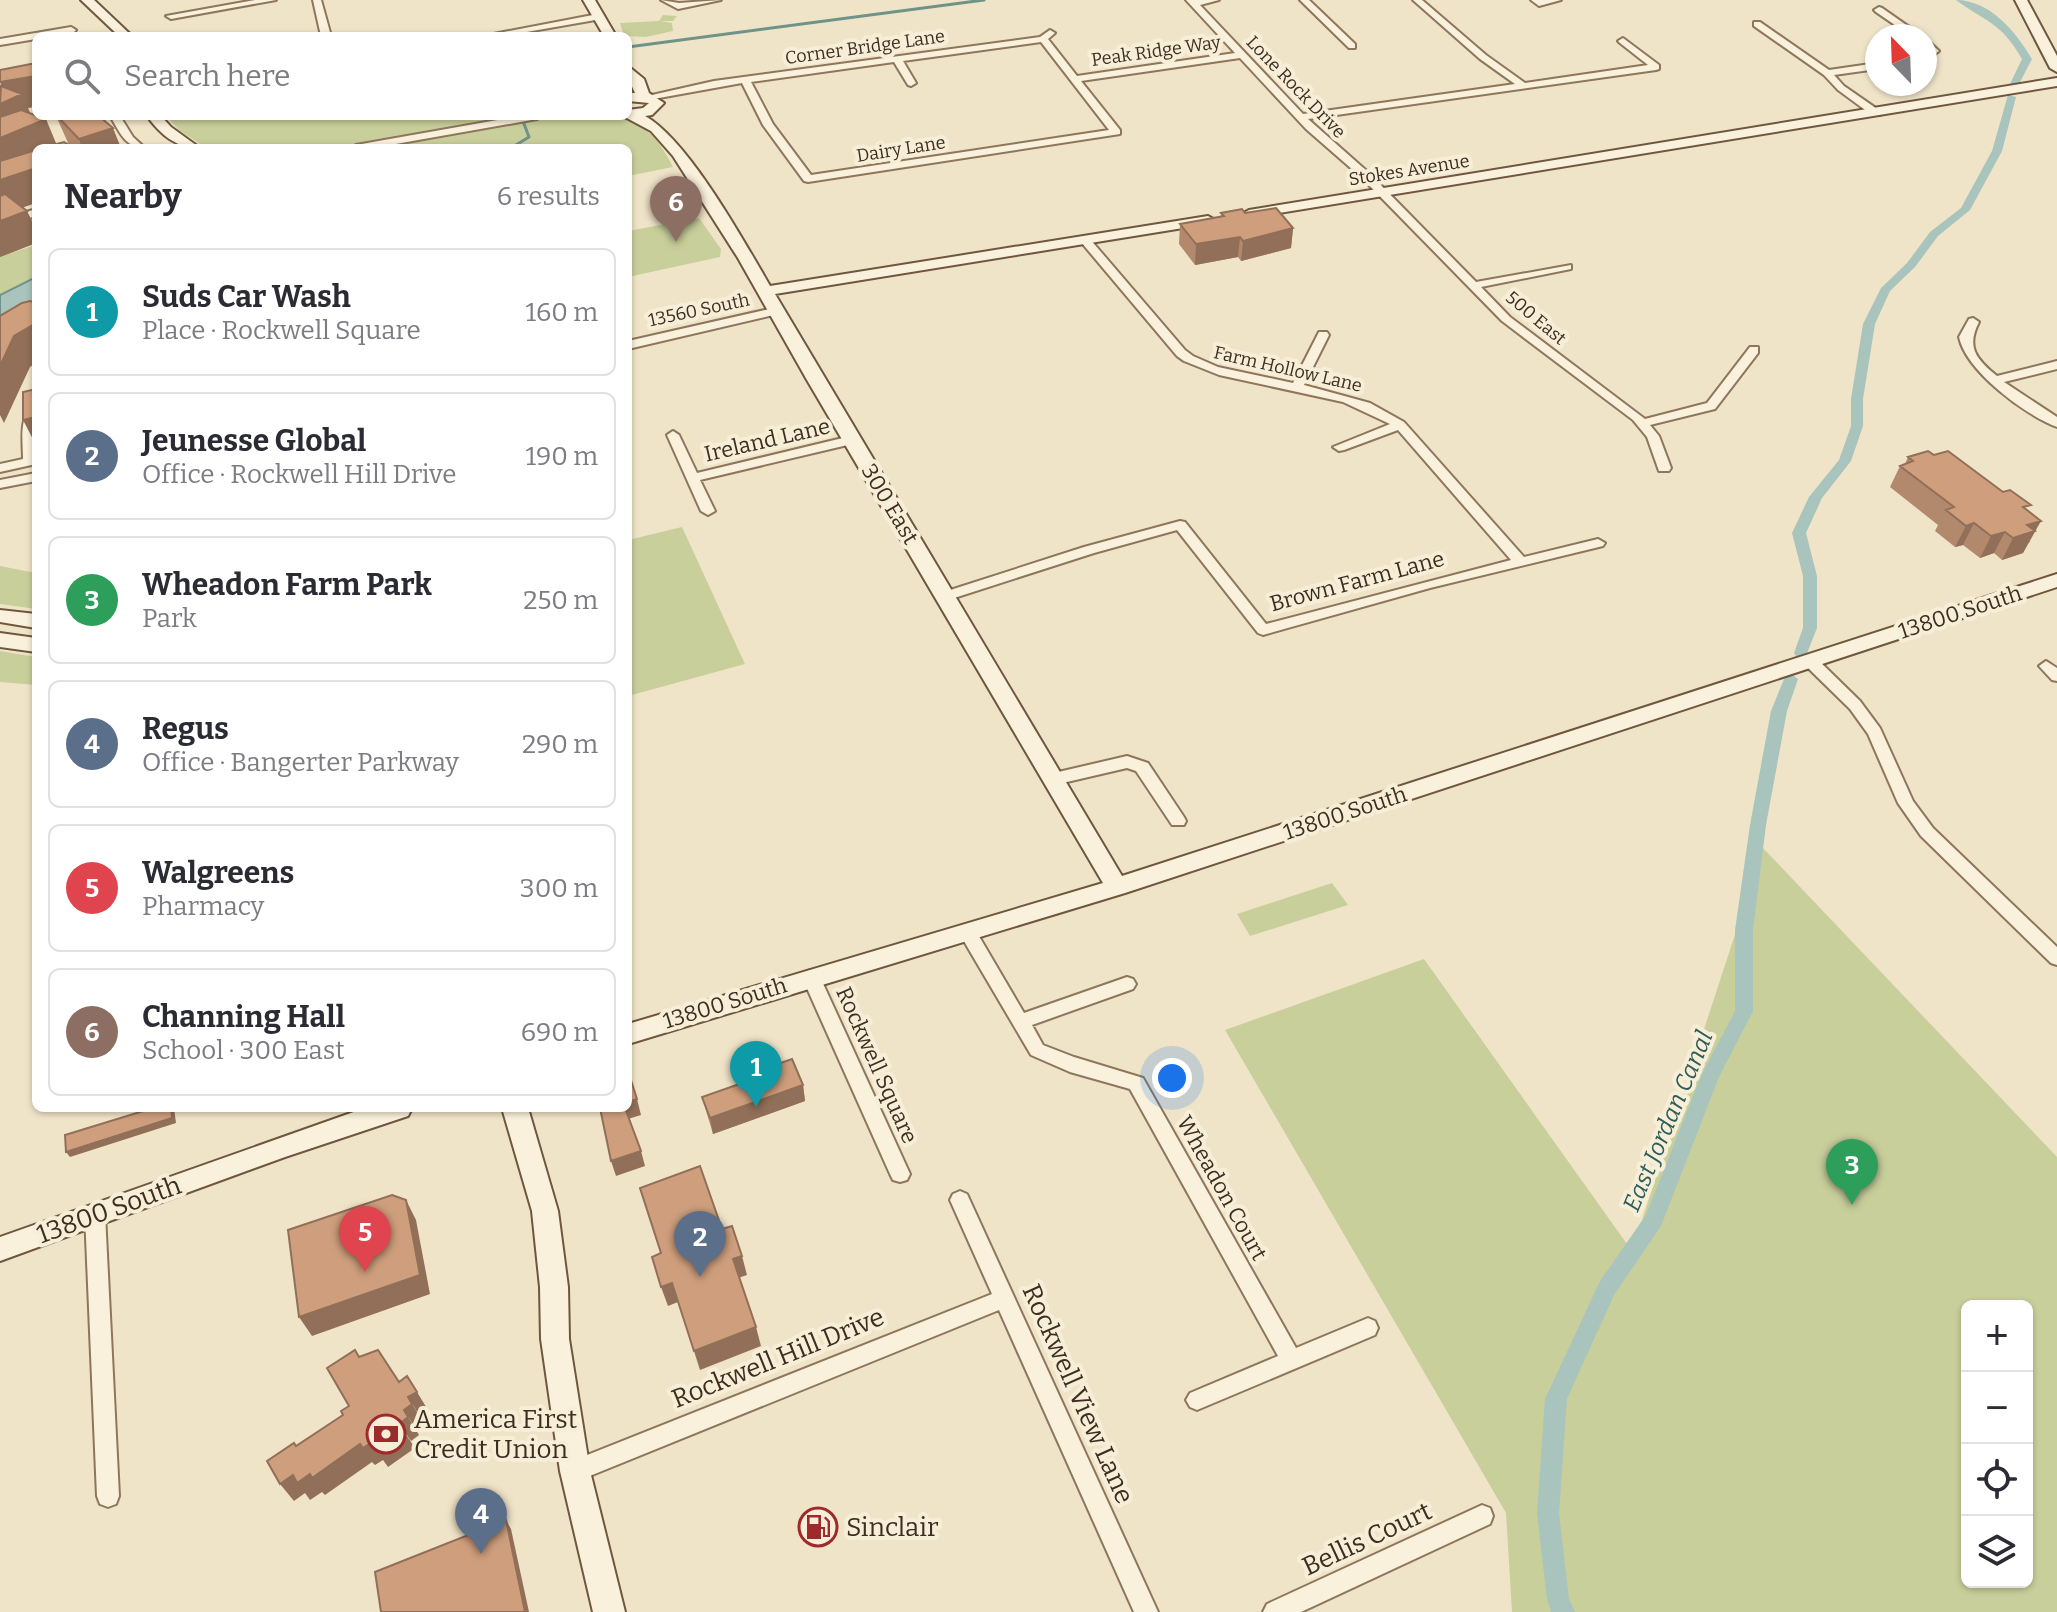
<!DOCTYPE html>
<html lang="en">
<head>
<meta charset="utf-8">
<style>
  :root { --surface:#fff; --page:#f7f7f7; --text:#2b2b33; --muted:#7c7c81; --line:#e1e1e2; --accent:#b45309 }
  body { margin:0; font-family:Bitter,serif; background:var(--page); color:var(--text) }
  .controls { position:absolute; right:24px; bottom:24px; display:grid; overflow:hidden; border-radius:12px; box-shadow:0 2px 6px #0004 }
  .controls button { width:72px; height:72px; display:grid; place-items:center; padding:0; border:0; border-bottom:2px solid var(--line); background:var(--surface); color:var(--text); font:40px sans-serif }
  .compass { position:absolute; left:1865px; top:24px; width:72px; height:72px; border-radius:50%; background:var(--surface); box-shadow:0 2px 6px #0004; rotate:337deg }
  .you { position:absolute; left:1172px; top:1078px; width:28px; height:28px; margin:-20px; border:6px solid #fff; border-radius:50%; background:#1a73e8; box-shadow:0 0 0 12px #1a73e833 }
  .badge { display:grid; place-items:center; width:52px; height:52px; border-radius:50%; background:var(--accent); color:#fff; font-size:26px; font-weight:700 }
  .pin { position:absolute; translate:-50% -66px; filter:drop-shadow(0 2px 4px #0008) }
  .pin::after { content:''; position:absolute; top:42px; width:28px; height:24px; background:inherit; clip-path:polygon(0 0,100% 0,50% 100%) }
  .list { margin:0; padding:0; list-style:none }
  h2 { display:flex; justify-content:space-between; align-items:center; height:104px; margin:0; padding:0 32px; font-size:34px }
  h2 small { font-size:26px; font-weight:400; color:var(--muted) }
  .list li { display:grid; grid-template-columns:52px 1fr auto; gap:24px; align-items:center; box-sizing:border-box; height:128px; margin:0 16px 16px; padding:0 16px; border:2px solid var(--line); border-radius:12px }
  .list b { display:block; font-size:30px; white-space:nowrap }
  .list p { margin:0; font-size:26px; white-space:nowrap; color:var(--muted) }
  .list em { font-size:26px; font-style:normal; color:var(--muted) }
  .icon { flex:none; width:44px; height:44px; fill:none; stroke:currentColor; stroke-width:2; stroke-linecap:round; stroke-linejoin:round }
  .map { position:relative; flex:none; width:2057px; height:1612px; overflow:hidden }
  .search { position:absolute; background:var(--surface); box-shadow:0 2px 6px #0004; left:32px; top:32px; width:600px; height:88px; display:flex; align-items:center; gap:20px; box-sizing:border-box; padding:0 28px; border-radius:12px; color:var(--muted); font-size:30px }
  .panel { position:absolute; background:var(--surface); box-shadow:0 2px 6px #0004; left:32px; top:144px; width:600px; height:968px; border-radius:12px }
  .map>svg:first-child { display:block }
  .green { fill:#c9cf9b; fill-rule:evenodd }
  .water { fill:#a9c4bc; stroke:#6f938a; stroke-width:2 }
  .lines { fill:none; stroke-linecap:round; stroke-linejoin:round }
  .stream { stroke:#6f938a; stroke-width:3 }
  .canal { fill:#a9c4bc; fill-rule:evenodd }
  .street-casing { stroke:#8d765c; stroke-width:4 }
  .secondary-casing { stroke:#6f573f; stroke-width:4 }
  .street { fill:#faf1dc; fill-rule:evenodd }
  .secondary { fill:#faf1dc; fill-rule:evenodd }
  .wall { fill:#b2896c }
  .shaded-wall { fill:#916f58 }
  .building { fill:#cf9f7d; stroke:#916f58; stroke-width:2 }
  .labels { text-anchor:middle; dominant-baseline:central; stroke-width:8; stroke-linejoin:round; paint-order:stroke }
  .far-street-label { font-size:18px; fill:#3d2e20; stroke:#f7eed8 }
  .street-label { font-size:22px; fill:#3d2e20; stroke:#f7eed8 }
  .water-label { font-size:24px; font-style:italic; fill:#2f5d5a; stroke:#f7eed8 }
  .near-street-label { font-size:26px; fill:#3d2e20; stroke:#f7eed8 }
  .near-poi-label { font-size:26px; fill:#3d2e20; stroke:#f7eed8; text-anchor:start }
</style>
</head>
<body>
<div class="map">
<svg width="2057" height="1612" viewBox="0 0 2057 1612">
  <rect width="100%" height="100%" fill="#f0e4c8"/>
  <!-- green -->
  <path class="green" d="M663,15L677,16L673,21H661L672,23L673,31L646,37L624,36L620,23L659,21Z
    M166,116H521L337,148H206L179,130Z
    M556,116C615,116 643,107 673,167L628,176V148H372Z
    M699,218L721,249L720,257L628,277V231Z
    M36,245V332L0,354V256Z
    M682,527L745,664L628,696V540Z
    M0,566L36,573V609L0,604Z
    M0,651L36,657V685L0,682Z
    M1763,848L2057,1157V1612H1512L1506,1513L1225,1030L1424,959L1632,1251ZM1967,1306H2027V1582H1967Z
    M1332,883L1348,905L1250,936L1237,914Z"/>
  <!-- water -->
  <path class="water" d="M36,277V304L0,326V295Z"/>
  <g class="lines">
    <!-- stream -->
    <path class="stream" d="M628,47L984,0
      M511,148L529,137L521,116"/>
    <!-- canal -->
    <path class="canal" d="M1956,0C1990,0 2016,32 2032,59L2018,86L2010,84L2022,59C2000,21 1987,23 1956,0Z
      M2008,95L2016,97L2002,151L1970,210L1938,236L1915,267L1890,291L1875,324L1863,399V426L1851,461L1822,498L1806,533L1817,576V628L1806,656H1796L1794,653L1803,628V576L1792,533L1809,497L1839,460L1851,426V399L1863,324L1881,288L1907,263L1930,232L1961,208L1992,151Z
      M1791,674L1798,679L1787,711L1766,825L1753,930V1011L1719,1077L1661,1226L1614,1295L1567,1399L1559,1513L1569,1599L1575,1612H1551L1547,1599L1537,1513L1545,1399L1600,1281L1646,1215L1701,1076L1735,1011V930L1750,825L1771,711L1784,679Z"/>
    <!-- street casing -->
    <g class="street-casing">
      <path id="street" d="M255,0H276L171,19L166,16Z
        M313,0H321L331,36H321Z
        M661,0L679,3L721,0L678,9Z
        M1186,0H1219L1200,5L1303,114L1515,84L1480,59L1413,0H1422L1486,55L1525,83L1648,65L1620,43L1618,41L1623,38L1659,65V69L1656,70L1308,119L1369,173L1476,282L1571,265V269L1481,287L1510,317L1645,419L1707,403L1750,347H1758V353L1715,409L1650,425L1659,436L1671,468L1669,471H1659L1647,437L1633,420L1502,321L1361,177L1306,129L1240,58L1081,81L1120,130V134L808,182L804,181L763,125L742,83L648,100L643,97L714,81L1040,37L1050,30L1055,33L1048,39L1077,76L1235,53ZM1041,42L1109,130L811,175L773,124L751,82L894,62L908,85L911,86L916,83L903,61Z
        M1300,0H1309L1355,44V48H1349Z
        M1531,0H1561L1539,6Z
        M1879,7L1882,8L1922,36H1911L1876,12L1874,10Z
        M598,14L603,17L601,19L504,36H483Z
        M1754,22H1760L1829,70L1877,63V69L1834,75L1844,86L1880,111V115H1872L1838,90L1824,75L1754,26Z
        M71,27L76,30L74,32L36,36V39L0,45V39Z
        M1925,38L1939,51L1925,61V53L1929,51L1925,47Z
        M110,116H120L133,137L145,148C125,148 120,132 110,116Z
        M520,116H542L537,119L373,148H351L356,145Z
        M36,209V216L0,227V220Z
        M1085,237L1089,238L1185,350L1193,356L1218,367L1293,383L1319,332H1327L1329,335L1304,385L1370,403L1404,422L1524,557L1598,539L1605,543L1603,546L1430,588L1263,635L1258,633L1177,530L1094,553L951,599H941L939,596L941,593L1084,547L1180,521L1185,522L1266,624L1511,560L1398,430L1344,450L1339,451L1333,447L1390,424L1343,402L1219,375L1184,361L1177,356L1081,242L1079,240Z
        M778,307L784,311L782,313L628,349V341Z
        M1973,318L1979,322C1966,347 1976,359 1997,376L2057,361V369L2004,382L2057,417V427C2025,415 1966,371 1959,337L1969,319Z
        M36,404V464L0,472V464L23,459C23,442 18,413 36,404Z
        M673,431L679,435L697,473L851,436L857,440L856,443L700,480L715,511L708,515L701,511L667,435Z
        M36,473V481L0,488V480Z
        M1810,656L1815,657L1860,701L1880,728L1913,801L1933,828L2057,947V965L2051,963L1921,836L1898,803L1868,734L1850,709L1805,665L1803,661L1805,657Z
        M2046,661L2057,668V681L2052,680L2039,666Z
        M1127,756L1148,763L1184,817L1186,821L1184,825H1172L1136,771L1127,768L1054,785L1046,779L1054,773Z
        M967,924L973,926L1024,1013L1127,977L1133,979L1136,984L1133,989L1032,1025L1043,1045L1074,1057L1143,1078L1296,1348L1368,1318L1375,1321L1378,1328L1375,1335L1197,1410L1190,1407L1186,1400L1190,1393L1278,1356L1130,1089L1070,1072L1031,1055L958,931L961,926Z
        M811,970L817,972L820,977L910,1174L907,1180L900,1182L893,1180L890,1174L802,977L805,972Z
        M960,1191L967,1194L1158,1612H1134L999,1310L575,1482L567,1479L564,1471L567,1463L992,1294L950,1200L953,1194Z
        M95,1205L102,1208L105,1214L119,1496L116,1504L108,1507L100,1504L97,1496L85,1214L88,1208Z
        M1482,1505L1490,1508L1493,1516L1490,1524L1301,1612H1263L1267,1604Z"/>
    </g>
    <!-- secondary casing -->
    <g class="secondary-casing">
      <path id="secondary" d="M81,0H94L132,36H119Z
        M583,0H595L616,36H604Z
        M2015,0H2027L2057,56V72L2050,68Z
        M628,66L644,79L649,93L664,103L652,115L645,116C688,140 744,241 770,286L1208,216L1215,220L1208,224L775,294L1122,876L2057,574V587L1125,893L628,1044V1024L1103,883L807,380L738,258L673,156L651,131L623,116H628V110L643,108L649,103L628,101V93H635L628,78Z
        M2057,78V86L1249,218L1242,214L1249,210Z
        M147,116H161L171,127L200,148C176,148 161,135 147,116Z
        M0,610L36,614V628L0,622Z
        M0,633L36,638V652L0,647Z
        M365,1108H412L408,1116L285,1157L0,1261V1237Z
        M502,1108H528L558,1211L568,1287L569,1339L590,1471L625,1612H593L560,1471L541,1339L540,1287L532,1211Z"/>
    </g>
    <!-- street -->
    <use href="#street" class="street"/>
    <!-- secondary -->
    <use href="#secondary" class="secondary"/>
  </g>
  <!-- wall -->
  <path class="wall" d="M0,87L28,108L30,113L56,144L69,145L56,116L121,148H36L22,207L27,211L36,230V243L0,257Z
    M1221,213H1245L1293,228L1291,248L1241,261L1238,257L1195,265L1179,244L1180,224L1221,217Z
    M1934,455L2028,511L2030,542L2028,543L2023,553L2002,560L1994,553L1980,558L1963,545L1955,547L1935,531L1938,525L1890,487L1900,466L1905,464L1908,457Z
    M766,1068L803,1085L805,1101L713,1134L702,1097L767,1074Z"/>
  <!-- shaded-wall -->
  <path class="shaded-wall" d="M36,76V107L28,108L34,123L46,119L58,148H36V158L0,173V104L8,101L0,82Z
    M113,128L121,148H82L79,139Z
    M36,168V203L4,214L0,216V180Z
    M27,211L36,230V243L0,257V221Z
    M1293,228L1291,248L1241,261L1243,241Z
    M1240,237L1238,257L1195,265L1196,244Z
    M36,323V363L30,367L4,423L0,415V366L14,336Z
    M36,417V445L23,420Z
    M2041,521L2023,553L2002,560L2013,538L2027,525Z
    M1974,523L1963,545L1955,547L1966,526Z
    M2005,532L1994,553L1980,558L1991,536Z
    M803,1085L805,1101L713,1134L710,1118Z
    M637,1099L641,1115L628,1119L624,1108H628V1102Z
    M171,1108H174L176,1123L70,1157L66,1152Z
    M641,1151L645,1166L616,1176L611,1161Z
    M406,1200L416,1220L430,1294L312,1336L299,1317Z
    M742,1256L747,1275L738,1278L733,1259Z
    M672,1283L678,1302L668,1306L661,1287Z
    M756,1327L761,1346L700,1370L694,1351Z
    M417,1392L428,1410L419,1415L408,1397Z
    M412,1404L423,1422L415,1428L404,1410Z
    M408,1417L419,1435L411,1441L399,1424Z
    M403,1430L415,1448L388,1467L383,1460L375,1465L372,1462L325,1495L322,1492L310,1500L305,1493L294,1501L280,1484L293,1475L360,1444L372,1442Z
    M506,1520L511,1529L529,1612H525Z"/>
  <!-- building -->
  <path class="building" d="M36,63V76L0,82V70Z
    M1,86L22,94L0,104Z
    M21,110L46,119L0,138V117Z
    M57,116H99L113,128L79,139Z
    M64,142L74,148H42Z
    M36,150V168L0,180V161Z
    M5,194L27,211L0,221V196Z
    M1276,208L1293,228L1243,241L1240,237L1196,244L1180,224L1224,216L1221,213L1242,209L1245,213Z
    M30,301L36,303V323L14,336L0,366V316L22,303Z
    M36,389V417L23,420V392Z
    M1928,451L1934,455L1948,451L2003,492L2010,490L2031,505L2023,507L2041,521L2027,525L2035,531L2013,538L2005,532L1991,536L1974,523L1966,526L1946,510L1954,507L1900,466L1913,461L1908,457Z
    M792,1059L803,1085L710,1118L702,1097L768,1074L766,1068Z
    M630,1077L637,1099L628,1102V1078Z
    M153,1108H171L172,1118L66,1152L65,1135Z
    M600,1108H625L641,1151L611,1161Z
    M700,1166L722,1229L732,1226L742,1256L733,1259L756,1327L694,1351L672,1283L661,1287L652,1257L661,1253L640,1188Z
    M392,1195L406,1200L420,1275L299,1317L288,1230Z
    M355,1350L359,1357L378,1350L399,1382L407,1376L417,1392L408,1397L412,1404L404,1410L408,1417L399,1424L403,1430L376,1449L372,1442L363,1448L360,1444L312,1478L310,1474L297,1483L293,1475L280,1484L267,1461L294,1443L296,1446L343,1415L341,1411L349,1406L327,1368Z
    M506,1520L525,1612H381L375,1572Z"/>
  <!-- icons -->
  <defs>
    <g id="bank-ring" transform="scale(2)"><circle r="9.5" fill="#f7eed8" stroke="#9e2a2b" stroke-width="1.5"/><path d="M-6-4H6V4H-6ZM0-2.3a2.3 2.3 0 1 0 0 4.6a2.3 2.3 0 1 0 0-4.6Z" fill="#9e2a2b"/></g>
    <g id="fuel-ring" transform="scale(2)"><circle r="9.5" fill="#f7eed8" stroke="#9e2a2b" stroke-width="1.5"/><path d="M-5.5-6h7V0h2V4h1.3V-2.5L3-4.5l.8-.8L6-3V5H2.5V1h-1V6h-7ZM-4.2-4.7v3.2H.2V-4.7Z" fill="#9e2a2b"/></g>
  </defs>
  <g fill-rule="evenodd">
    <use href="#bank-ring" x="386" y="1434"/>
    <use href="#fuel-ring" x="818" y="1527"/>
  </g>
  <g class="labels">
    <!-- far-street labels -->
    <g class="far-street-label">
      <text transform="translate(865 47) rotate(-8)">Corner Bridge Lane</text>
      <text transform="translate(1156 51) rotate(-8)">Peak Ridge Way</text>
      <text transform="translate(1296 87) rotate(46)">Lone Rock Drive</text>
      <text transform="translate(901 149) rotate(-9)">Dairy Lane</text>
      <text transform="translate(1409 170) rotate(-9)">Stokes Avenue</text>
      <text transform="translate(699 310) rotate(-12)">13560 South</text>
      <text transform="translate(1536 318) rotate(40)">500 East</text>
      <text transform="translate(1288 369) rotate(13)">Farm Hollow Lane</text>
    </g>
    <!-- street labels -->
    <g class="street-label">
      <text transform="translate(767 440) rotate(-13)">Ireland Lane</text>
      <text transform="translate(890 504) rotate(59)">300 East</text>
      <text transform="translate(1357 581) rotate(-15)">Brown Farm Lane</text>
      <text transform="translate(1960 612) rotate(-18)">13800 South</text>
      <text transform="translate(1345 813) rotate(-18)">13800 South</text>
      <text transform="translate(725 1003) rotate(-17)">13800 South</text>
      <text transform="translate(877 1065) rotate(66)">Rockwell Square</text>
      <text transform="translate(1222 1188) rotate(61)">Wheadon Court</text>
    </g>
    <!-- water labels -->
    <g class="water-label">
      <text transform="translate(1668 1121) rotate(-67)">East Jordan Canal</text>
    </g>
    <!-- near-street labels -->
    <g class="near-street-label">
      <text transform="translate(109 1210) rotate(-20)">13800 South</text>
      <text transform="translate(778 1358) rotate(-22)">Rockwell Hill Drive</text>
      <text transform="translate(1078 1394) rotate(66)">Rockwell View Lane</text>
      <text transform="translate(1367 1539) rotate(-25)">Bellis Court</text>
    </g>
    <!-- near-poi labels -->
    <g class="near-poi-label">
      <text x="414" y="1419">America First<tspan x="414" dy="30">Credit Union</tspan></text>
      <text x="846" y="1527">Sinclair</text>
    </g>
  </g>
</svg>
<div class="controls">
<button>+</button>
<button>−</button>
<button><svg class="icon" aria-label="locate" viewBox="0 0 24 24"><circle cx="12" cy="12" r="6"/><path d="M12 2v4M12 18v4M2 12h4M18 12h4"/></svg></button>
<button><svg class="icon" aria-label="layers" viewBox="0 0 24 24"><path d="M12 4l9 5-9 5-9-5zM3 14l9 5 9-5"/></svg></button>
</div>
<svg class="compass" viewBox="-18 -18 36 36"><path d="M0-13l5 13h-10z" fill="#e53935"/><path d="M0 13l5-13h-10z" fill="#7c7c81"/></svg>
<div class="you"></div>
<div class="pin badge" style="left:756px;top:1107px;background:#0f9aa8">1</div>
<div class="pin badge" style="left:700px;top:1277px;background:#5c6f8a">2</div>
<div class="pin badge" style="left:1852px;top:1205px;background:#2e9e5b">3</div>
<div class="pin badge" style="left:481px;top:1554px;background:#5c6f8a">4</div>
<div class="pin badge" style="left:365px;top:1272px;background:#e0444e">5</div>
<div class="pin badge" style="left:676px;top:242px;background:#8d6e63">6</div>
<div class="search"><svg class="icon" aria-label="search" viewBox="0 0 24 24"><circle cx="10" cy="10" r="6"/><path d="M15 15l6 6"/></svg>Search here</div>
<section class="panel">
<h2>Nearby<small>6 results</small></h2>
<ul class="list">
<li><span class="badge" style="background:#0f9aa8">1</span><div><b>Suds Car Wash</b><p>Place · Rockwell Square</p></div><em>160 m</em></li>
<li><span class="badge" style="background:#5c6f8a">2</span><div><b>Jeunesse Global</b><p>Office · Rockwell Hill Drive</p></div><em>190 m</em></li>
<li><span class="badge" style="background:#2e9e5b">3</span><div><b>Wheadon Farm Park</b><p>Park</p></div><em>250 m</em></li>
<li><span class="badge" style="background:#5c6f8a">4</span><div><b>Regus</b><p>Office · Bangerter Parkway</p></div><em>290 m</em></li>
<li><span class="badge" style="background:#e0444e">5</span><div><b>Walgreens</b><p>Pharmacy</p></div><em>300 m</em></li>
<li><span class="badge" style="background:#8d6e63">6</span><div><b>Channing Hall</b><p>School · 300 East</p></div><em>690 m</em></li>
</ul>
</section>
</div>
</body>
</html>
